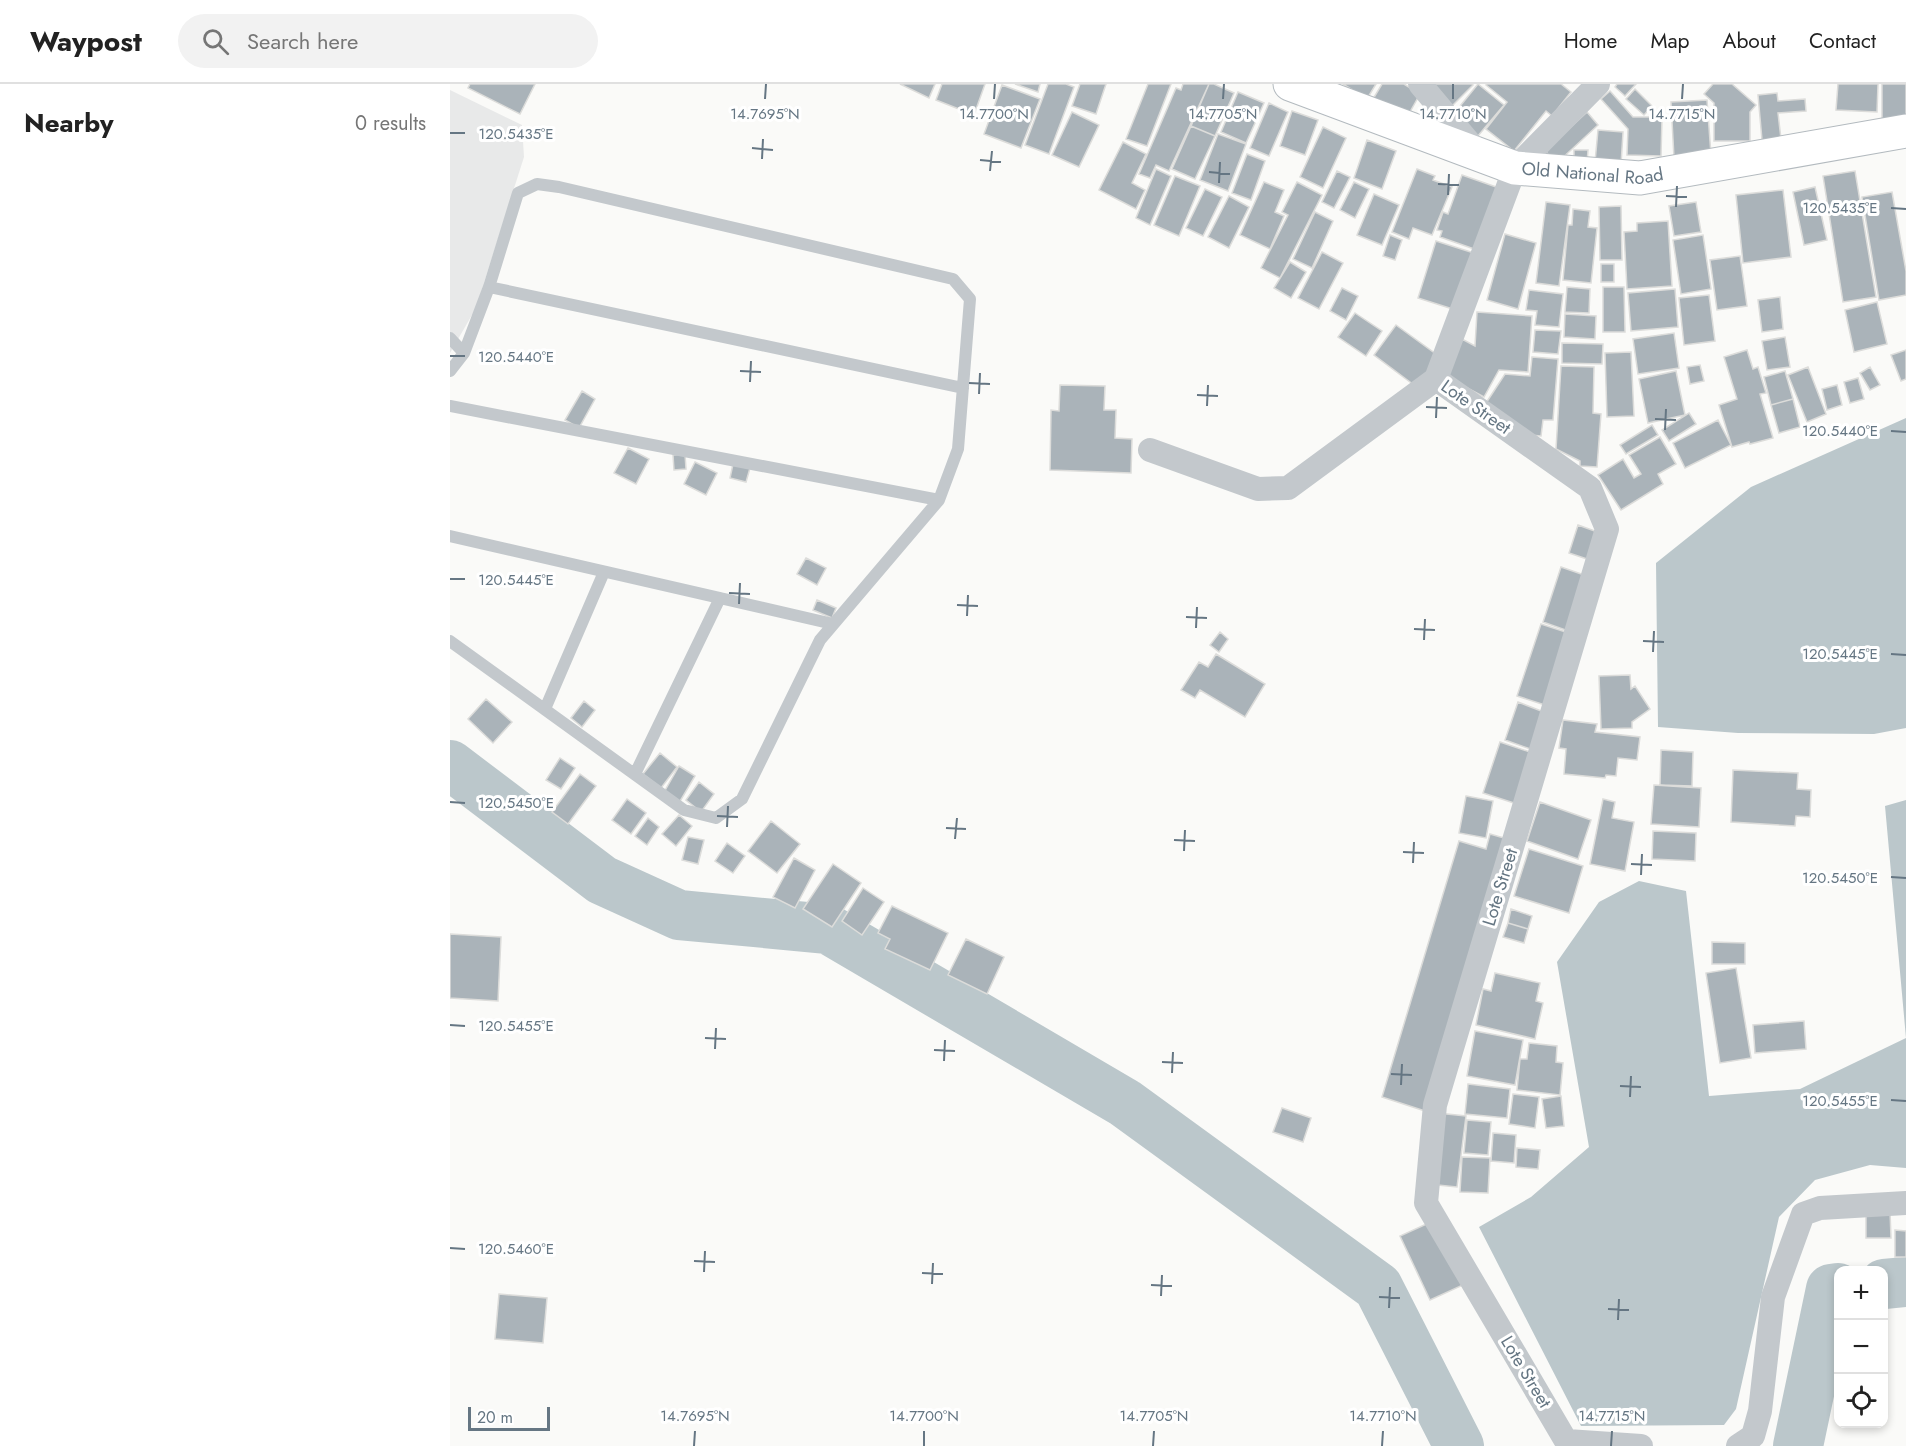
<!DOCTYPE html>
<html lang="en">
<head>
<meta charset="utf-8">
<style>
  :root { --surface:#fff; --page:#f2f2f2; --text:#222; --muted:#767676; --line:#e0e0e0 }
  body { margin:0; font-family:Jost,sans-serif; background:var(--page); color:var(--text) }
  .controls { position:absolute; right:18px; bottom:18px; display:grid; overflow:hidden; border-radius:12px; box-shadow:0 3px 9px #0003 }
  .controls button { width:54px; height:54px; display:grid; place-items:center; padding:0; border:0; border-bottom:2px solid var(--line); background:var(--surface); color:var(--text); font:30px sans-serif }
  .scale { position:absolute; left:18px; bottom:15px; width:82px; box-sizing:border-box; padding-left:6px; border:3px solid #657683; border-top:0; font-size:16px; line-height:21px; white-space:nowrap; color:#657683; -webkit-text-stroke:4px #fff; paint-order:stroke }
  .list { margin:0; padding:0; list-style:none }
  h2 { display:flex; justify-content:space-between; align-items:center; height:78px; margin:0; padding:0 24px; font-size:26px }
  h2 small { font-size:20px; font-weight:400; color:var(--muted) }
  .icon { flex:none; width:33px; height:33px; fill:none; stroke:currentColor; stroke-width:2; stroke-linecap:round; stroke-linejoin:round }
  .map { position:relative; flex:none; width:1456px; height:1362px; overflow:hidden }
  header { display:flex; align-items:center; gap:36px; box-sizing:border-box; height:84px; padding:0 30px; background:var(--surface); border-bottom:2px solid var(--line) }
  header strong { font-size:28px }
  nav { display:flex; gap:33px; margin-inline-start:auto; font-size:21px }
  .search { width:420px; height:54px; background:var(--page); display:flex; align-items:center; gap:15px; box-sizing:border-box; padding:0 21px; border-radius:33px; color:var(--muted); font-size:22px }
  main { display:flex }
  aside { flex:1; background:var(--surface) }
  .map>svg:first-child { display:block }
  .built { fill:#e8e9e9 }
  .water { fill:#bbc7cb }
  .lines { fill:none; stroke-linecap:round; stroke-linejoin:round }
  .river { stroke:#bbc7cb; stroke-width:50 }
  .building { fill:#aab3b9; stroke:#dcdcda; stroke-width:1.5 }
  .secondary-casing { stroke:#b3babf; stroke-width:35 }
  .lane { stroke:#c3c8cc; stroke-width:12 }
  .street { stroke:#c3c8cc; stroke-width:24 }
  .secondary { stroke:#fff; stroke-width:33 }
  .ticks { fill:none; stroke:#657683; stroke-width:2 }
  .labels { text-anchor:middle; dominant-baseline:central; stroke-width:6; stroke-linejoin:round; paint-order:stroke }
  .street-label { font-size:18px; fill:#657683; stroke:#fff }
  .ticks-label { font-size:15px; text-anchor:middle; fill:#657683; stroke:#fff; stroke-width:6; stroke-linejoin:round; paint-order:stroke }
</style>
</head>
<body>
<header>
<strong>Waypost</strong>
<div class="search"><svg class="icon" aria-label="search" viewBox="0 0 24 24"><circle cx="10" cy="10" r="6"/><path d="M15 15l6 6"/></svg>Search here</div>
<nav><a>Home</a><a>Map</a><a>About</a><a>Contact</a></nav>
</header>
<main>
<aside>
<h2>Nearby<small>0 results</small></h2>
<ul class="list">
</ul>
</aside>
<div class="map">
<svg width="1456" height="1362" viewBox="0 0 1456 1362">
  <rect width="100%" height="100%" fill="#fafaf8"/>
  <!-- built -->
  <path class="built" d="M0,6L72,41L74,73L26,224L0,269Z"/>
  <!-- water -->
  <path class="water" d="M1456,334V644L1424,650L1288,649L1208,643L1206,479L1301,403Z
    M1456,716V1084L1420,1081L1365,1096L1329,1133L1286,1325L1274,1341L1131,1342L1029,1143L1081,1113L1139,1063L1107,878L1149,818L1189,797L1236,807L1259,1012L1350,1005L1456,954L1435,722Z"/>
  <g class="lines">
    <!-- river -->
    <path class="river" d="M0,681L152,796L229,831L378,845L675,1019L928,1203L1009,1362
      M1434,1200L1456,1198
      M1348,1362L1381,1205L1388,1204"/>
  </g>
  <!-- building -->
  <path class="building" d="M20,0H85L70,30L18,4Z
    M450,0H485L479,14Z
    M492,0H535L524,31L486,16Z
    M565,0H590L588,8Z
    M598,0H616L624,3L599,70L575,61Z
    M630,0H656L646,30L622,22Z
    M698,0H721L697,62L676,55Z
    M733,0H759L719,87L706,81L700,94L689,90L726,4L731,6Z
    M759,0H764L784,9L765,52L741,42Z
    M893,0H926L917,15Z
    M932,0H954L970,10L956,35L923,15Z
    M972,0H1022L1023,1L998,26Z
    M1028,0L1054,21L1027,53L1002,32Z
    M1037,0H1111L1121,8L1102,32L1096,27L1064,67L1036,45L1057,18L1036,1Z
    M1167,0H1186L1175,12L1165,3Z
    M1263,0H1282L1306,21L1300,28V57H1264V19L1254,10Z
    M1388,0H1428L1427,28L1386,26Z
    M1432,0H1456V38H1432Z
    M552,1L590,15L571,64L534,50Z
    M1185,5L1202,22L1194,31L1176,15Z
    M1160,7L1183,33H1212L1211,72L1177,71L1178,45L1151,15Z
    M788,8L814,19L796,59L771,48Z
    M1327,9L1328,17L1355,15L1356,27L1328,29L1331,55L1312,56L1308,11Z
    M1257,16L1261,71L1224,74L1221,18Z
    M819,19L838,28L819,72L800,64Z
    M842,27L868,36L855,71L830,62Z
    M622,28L649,41L629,83L602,71Z
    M1137,28L1148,41L1107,79L1095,67Z
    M741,42L765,52L745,95L722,85Z
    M873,43L896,54L873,104L850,93Z
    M1148,46L1173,48L1171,81L1145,78Z
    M768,50L796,60L778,107L750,96Z
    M917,56L946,67L932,105L904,94Z
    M673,58L696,70L682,99L695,106L686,125L649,106Z
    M1124,66H1138L1137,79H1124Z
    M797,70L815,77L801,116L782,109Z
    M706,85L721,92L700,141L686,134Z
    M967,85L985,92L983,96L1002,103L982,151L963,144L959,155L942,148Z
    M887,87L900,93L884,124L872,118Z
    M1405,87L1426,213L1393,218L1373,92Z
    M1012,91L1049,104L1027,166L990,153L992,147L987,146L993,128L998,130Z
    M725,92L750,102L729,152L704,141Z
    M814,98L834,106L825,128L834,132L820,165L790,151Z
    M847,98L872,111L830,194L811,184L838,131L832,128Z
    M904,98L919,105L905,134L890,126Z
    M1365,103L1377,156L1354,161L1343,108Z
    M755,105L772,113L753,152L736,144Z
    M1333,106L1341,173L1293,179L1286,111Z
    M1442,108L1456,187V211L1429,216L1412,113Z
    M924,110L949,121L932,161L907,151Z
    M779,112L799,123L779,164L758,153Z
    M1096,118L1120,121L1109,202L1086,199Z
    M1246,118L1251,148L1224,152L1219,122Z
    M1171,122L1172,176H1150L1149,123Z
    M1123,125L1140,127L1138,143L1147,144L1141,199L1113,196L1118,141H1122Z
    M865,128L883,137L862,184L843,175Z
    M1218,137L1222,202L1177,205L1174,148L1187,147V139Z
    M1055,150L1086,159L1068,225L1037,216Z
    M940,151L952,156L945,176L933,172Z
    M1253,151L1261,205L1231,210L1223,156Z
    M986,157L1027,170L1009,227L968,214Z
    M872,168L893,179L869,225L848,214Z
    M1290,172L1297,222L1267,226L1260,176Z
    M840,178L856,188L841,214L824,204Z
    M1151,180H1164V198H1151Z
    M1117,203L1140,205L1139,229L1115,228Z
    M1153,203H1174L1175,248H1153Z
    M892,204L908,212L896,236L880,227Z
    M1225,205L1228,243L1181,247L1178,209Z
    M1079,206L1113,210L1109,243L1085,241L1087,227L1076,226Z
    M1259,211L1265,257L1234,261L1229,214Z
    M1330,213L1333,245L1312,248L1308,216Z
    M1427,218L1437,260L1404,268L1395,226Z
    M1027,228L1082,232L1078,288L1049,286L1034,313L993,291L1012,255L1025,262Z
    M905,229L932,247L916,272L888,253Z
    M1115,230L1146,232L1145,255L1114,253Z
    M946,241L990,273L968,304L924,271Z
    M1085,246L1111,247L1108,270L1083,268Z
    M1224,249L1229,284L1188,290L1183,255Z
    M1335,253L1340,283L1317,286L1312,257Z
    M1112,259L1153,260L1152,280L1112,279Z
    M1297,266L1303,285L1308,283L1316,309L1310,310L1323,354L1300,360L1299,358L1282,363L1269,321L1287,315L1274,273Z
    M1456,266V295L1451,297L1441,271Z
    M1181,268L1184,332L1157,333L1155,269Z
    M1082,273L1108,275L1103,336H1093L1091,352L1069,350L1036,319L1055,290L1080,292Z
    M1250,281L1254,297L1240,300L1237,283Z
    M1111,282L1144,283L1143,329L1151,330L1147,383L1130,382V377L1106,365Z
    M1358,283L1376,330L1357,338L1338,291Z
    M1420,283L1430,301L1420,306L1410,289Z
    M1226,287L1235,331L1198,339L1189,295Z
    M1335,287L1343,315L1321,321L1314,293Z
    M1408,294L1414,315L1400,319L1394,298Z
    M610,301L655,302L654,326H666L665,354L682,355L681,389L600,386L601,326L609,327Z
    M1387,301L1392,321L1377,326L1372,305Z
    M132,307L145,315L129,344L115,336Z
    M1343,315L1350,343L1329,349L1321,321Z
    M1239,329L1246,340L1219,357L1212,346Z
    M1268,336L1281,361L1235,384L1223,359Z
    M1202,341L1208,351L1176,370L1170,361Z
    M1210,353L1226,380L1208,390L1213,400L1171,426L1148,391L1173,375L1184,394L1191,390L1179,371Z
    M178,364L199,375L186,400L164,389Z
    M235,370L236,385L224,386L223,371Z
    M245,378L267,389L256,411L234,400Z
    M283,380L300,384L296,398L280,394Z
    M1128,441L1153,450L1143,477L1119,469Z
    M356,474L376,484L367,501L347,490Z
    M1111,483L1140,493L1121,548L1093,538Z
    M367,516L386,524L382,534L363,526Z
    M1091,540L1125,551L1101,623L1067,612Z
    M770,548L778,555L769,568L760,561Z
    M766,570L815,600L795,633L750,606L745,614L731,606L749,578L758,583Z
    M1180,591L1181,605L1185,602L1200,625L1182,638V644L1151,645L1149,592Z
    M36,615L62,638L43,659L18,635Z
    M134,617L145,626L132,643L121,634Z
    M1068,618L1099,630L1086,667L1055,656Z
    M1113,636L1147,640L1145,648L1190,653L1187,676L1168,674L1166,692L1156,691L1155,694L1114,690L1116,665L1109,664Z
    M1050,658L1083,669L1067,720L1033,709Z
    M1211,666L1243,668L1242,702L1210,701Z
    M210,669L227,683L211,704L193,690Z
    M110,674L125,684L111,705L96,696Z
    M229,682L245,692L229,719L213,710Z
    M1283,686L1348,689L1347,705L1361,706L1360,733L1346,732L1345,742L1281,738Z
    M130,690L146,702L118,740L102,728Z
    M249,698L264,710L251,728L236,716Z
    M1204,701L1251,704L1249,743L1201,740Z
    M1016,712L1043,717L1036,754L1009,749Z
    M177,715L196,729L181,750L162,736Z
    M1153,715L1165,718L1162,734L1184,738L1175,787L1140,780Z
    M1090,718L1141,736L1128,775L1077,757Z
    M229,731L242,742L226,762L212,750Z
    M198,734L209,743L197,761L185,752Z
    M321,737L350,760L327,789L298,767Z
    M1203,747L1246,749L1245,777L1202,775Z
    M1040,750L1054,754L978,1028L932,1013L1009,757L1036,765Z
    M238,753L254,756L248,780L232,776Z
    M277,759L295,772L283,789L265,777Z
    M1079,765L1133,782L1119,829L1064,812Z
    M344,774L365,786L345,824L323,813Z
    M383,780L411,799L382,843L353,825Z
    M413,804L434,818L412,851L392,837Z
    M442,822L498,849L480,886L435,865L440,855L428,849Z
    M1061,825L1082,832L1078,845L1058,839Z
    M1058,839L1078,845L1074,859L1053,853Z
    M0,850L51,853L48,917L0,914Z
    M516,855L554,873L537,910L498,891Z
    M1262,858L1295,859V880H1262Z
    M1286,884L1301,974L1270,979L1256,889Z
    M1045,889L1090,899L1086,917L1093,919L1085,955L1026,941L1033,905L1041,907Z
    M1354,937L1356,965L1305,969L1303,941Z
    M1025,947L1073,956L1065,1001L1017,992Z
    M1079,959L1107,962L1106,978L1113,979L1110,1011L1067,1006L1070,975H1077Z
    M1018,1000L1060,1005L1057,1034L1015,1030Z
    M1063,1010L1089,1013L1085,1044L1059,1040Z
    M1111,1012L1114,1042L1096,1044L1092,1015Z
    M832,1024L861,1034L853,1058L823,1048Z
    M987,1029L1016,1032L1007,1103L978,1100Z
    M1017,1036L1041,1038L1038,1071L1014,1069Z
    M1043,1049L1066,1051L1064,1079L1041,1077Z
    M1067,1064L1090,1066L1088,1085L1066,1083Z
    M1012,1073L1040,1074L1038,1109L1010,1108Z
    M1416,1127H1440L1441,1154H1416Z
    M983,1137L1013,1201L980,1216L950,1152Z
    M1445,1146L1456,1147V1173H1445Z
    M49,1210L97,1214L93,1259L45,1255Z"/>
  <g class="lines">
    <!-- secondary casing -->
    <g class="secondary-casing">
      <g id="secondary">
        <path id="s1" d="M840,0L1065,84L1190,94L1456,47"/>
      </g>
    </g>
    <!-- lane -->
    <path class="lane" d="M39,203L513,304
      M0,254L14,269L39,203L68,109L87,100L109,103L503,195L520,215L508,365L489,416L370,556L292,715L266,734L234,726L0,557
      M0,287L14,269
      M0,322L489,416
      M0,452L383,540
      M95,625L154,488
      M185,690L270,514"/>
    <!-- street -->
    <path class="street" d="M970,0L1028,69
      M986,295L1140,404L1157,445L985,1021L976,1119L1119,1362
      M700,366L808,405L838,404L986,295L1065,84L1148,0
      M1117,1357L1191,1362
      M1288,1362L1303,1352L1310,1327L1323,1213L1353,1130L1370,1124L1456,1119"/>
    <!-- secondary -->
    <use href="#secondary" class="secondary"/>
  </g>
  <!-- ticks -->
  <path class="ticks" d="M315,15L316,0M544,15L545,0M773,15L774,0M1003,15V0M1232,15L1233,0M0,49H15M302,64L323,66M312,75L313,55M530,76L551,78M540,87L542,67M759,88L780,90M769,99L770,78M988,100L1009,101M998,111L999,90M1216,112L1237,113M1226,123L1227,102M1441,124L1456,125M0,272H15M290,287L311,288M300,298L301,277M519,299L540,300M529,310L530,289M747,311L768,312M757,322L758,301M976,323L997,324M986,334L987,313M1205,335L1226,336M1215,346L1216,325M1441,347L1456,348M0,495H15M279,509L300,510M289,520L290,499M507,521L528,522M517,532L518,511M736,533L757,534M746,544L747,523M964,545L985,546M974,556L975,535M1193,557L1214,558M1203,568L1204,547M1441,570L1456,571M0,718L15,719M267,732L288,733M277,743L278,722M496,744L516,745M505,755L507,734M724,756L745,757M734,767L735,746M953,768L974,769M963,779L964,758M1181,780L1202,781M1191,791L1192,770M1441,793L1456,794M0,941L15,942M255,954L276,955M265,965L266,944M484,966L505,967M494,977L495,956M712,978L733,979M722,989L723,968M941,990L962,991M951,1001L952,980M1170,1002L1191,1003M1180,1013L1181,992M1441,1016L1456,1017M0,1164L15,1165M244,1177L265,1178M254,1188L255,1167M472,1189L493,1190M482,1200L483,1179M701,1201L722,1202M711,1212L712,1191M929,1213L950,1214M939,1224L940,1203M1158,1225L1179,1226M1168,1236L1169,1215M244,1362L245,1347M474,1362V1347M703,1362L704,1347M932,1362L933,1347M1161,1362L1162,1347"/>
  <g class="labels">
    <!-- street labels -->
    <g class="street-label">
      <text stroke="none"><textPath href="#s1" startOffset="318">Old National Road</textPath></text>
      <text transform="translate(1026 323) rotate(35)">Lote Street</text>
      <text transform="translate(1050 803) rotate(-73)">Lote Street</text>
      <text transform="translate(1076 1288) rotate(59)">Lote Street</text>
    </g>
  </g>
  <g class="ticks-label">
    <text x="315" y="35">14.7695°N</text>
    <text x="544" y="35">14.7700°N</text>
    <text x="773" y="35">14.7705°N</text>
    <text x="1003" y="35">14.7710°N</text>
    <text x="1232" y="35">14.7715°N</text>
    <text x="66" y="55">120.5435°E</text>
    <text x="1390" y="129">120.5435°E</text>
    <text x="66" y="278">120.5440°E</text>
    <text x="1390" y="352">120.5440°E</text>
    <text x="66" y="501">120.5445°E</text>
    <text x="1390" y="575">120.5445°E</text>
    <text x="66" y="724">120.5450°E</text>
    <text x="1390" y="799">120.5450°E</text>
    <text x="66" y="947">120.5455°E</text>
    <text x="1390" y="1022">120.5455°E</text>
    <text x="66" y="1170">120.5460°E</text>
    <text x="245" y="1337">14.7695°N</text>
    <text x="474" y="1337">14.7700°N</text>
    <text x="704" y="1337">14.7705°N</text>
    <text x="933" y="1337">14.7710°N</text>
    <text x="1162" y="1337">14.7715°N</text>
  </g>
</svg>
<div class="controls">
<button>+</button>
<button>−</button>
<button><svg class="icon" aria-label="locate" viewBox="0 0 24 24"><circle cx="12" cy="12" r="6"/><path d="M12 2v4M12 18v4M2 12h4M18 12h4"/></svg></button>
</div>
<div class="scale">20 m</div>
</div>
</main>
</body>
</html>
